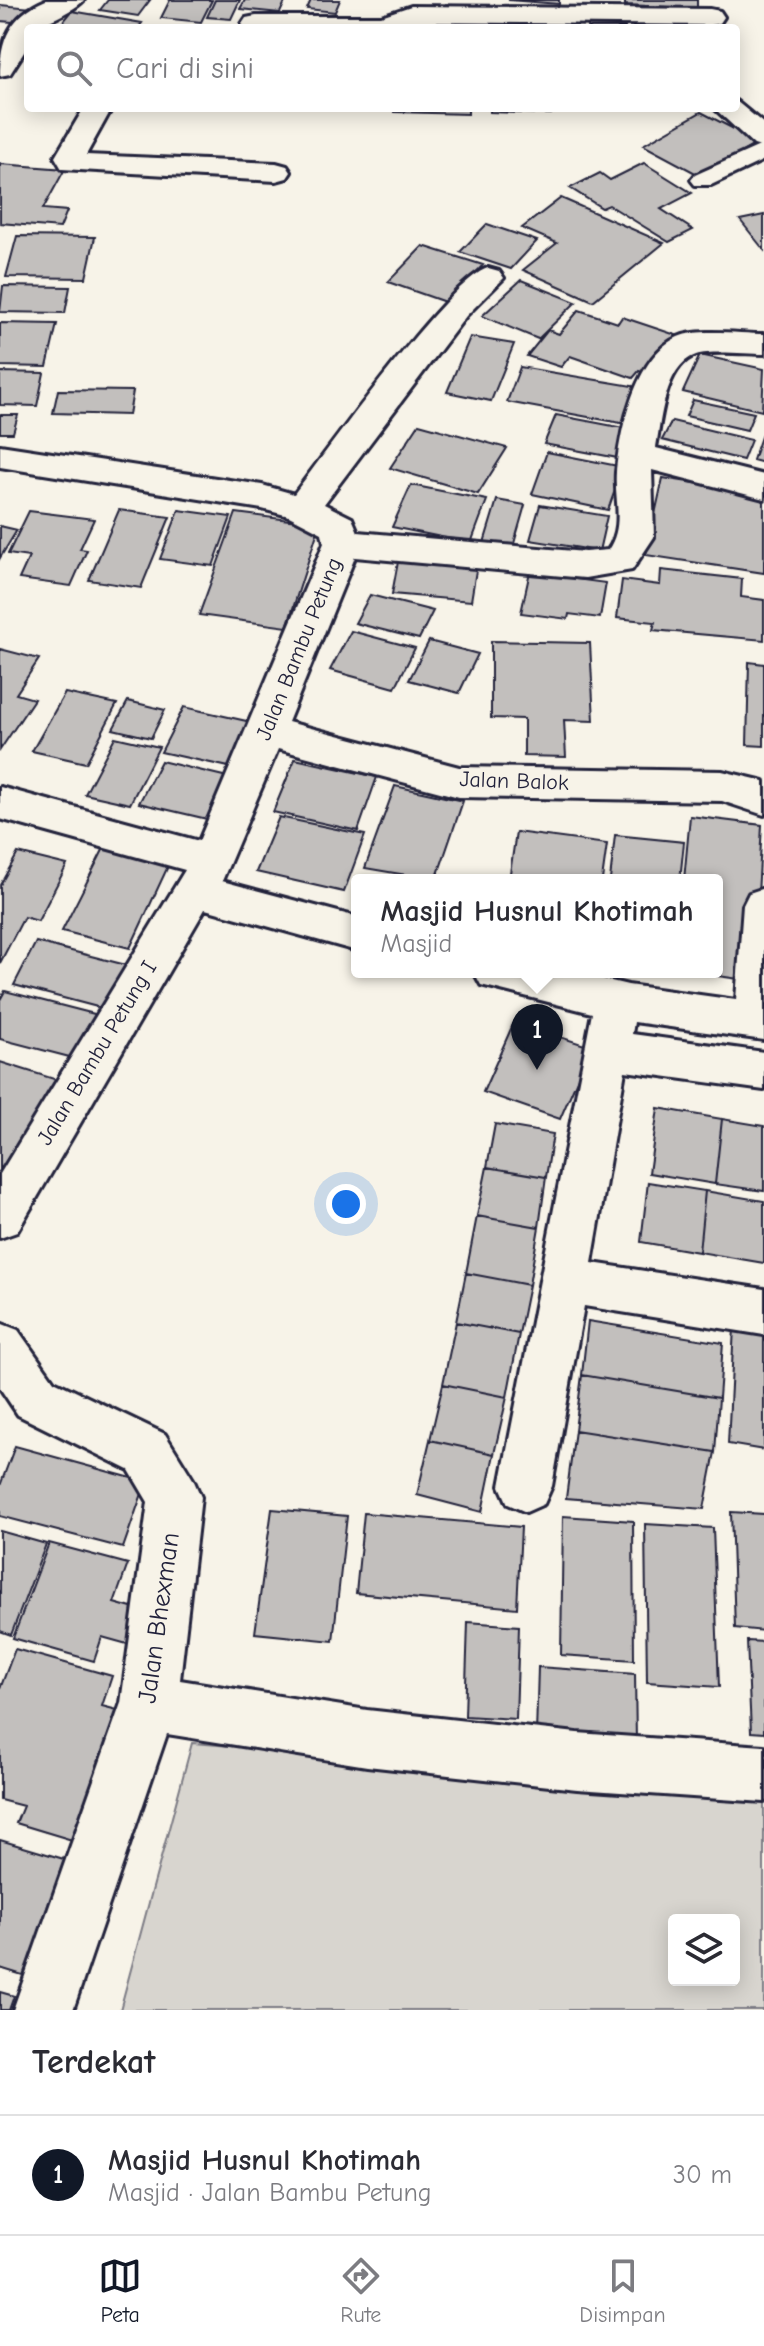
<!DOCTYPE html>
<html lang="id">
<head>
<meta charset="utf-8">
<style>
  :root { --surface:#fff; --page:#f7f7f7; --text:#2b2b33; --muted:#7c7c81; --line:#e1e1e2; --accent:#111827 }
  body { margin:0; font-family:"Comic Neue",sans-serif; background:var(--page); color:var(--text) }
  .controls { position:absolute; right:24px; bottom:24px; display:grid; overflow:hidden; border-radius:8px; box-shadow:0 4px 20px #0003 }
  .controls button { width:72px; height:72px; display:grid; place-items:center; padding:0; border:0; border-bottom:2px solid var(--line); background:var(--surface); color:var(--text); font:40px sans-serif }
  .you { position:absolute; left:346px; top:1204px; width:28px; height:28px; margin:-20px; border:6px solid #fff; border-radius:50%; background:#1a73e8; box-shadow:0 0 0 12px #1a73e833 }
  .badge { display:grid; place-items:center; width:52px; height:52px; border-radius:50%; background:var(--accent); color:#fff; font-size:26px; font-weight:700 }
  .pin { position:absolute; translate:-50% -66px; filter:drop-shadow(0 2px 4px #0008) }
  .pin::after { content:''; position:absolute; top:42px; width:28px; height:24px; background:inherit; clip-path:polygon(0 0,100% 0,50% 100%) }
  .popup { position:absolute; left:351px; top:874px; width:372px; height:104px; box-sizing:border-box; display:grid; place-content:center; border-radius:8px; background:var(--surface); filter:drop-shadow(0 2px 6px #0005); font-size:26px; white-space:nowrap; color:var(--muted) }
  .popup b { font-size:30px; color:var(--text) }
  .popup::after { content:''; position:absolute; left:50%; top:100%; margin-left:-16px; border:16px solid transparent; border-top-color:var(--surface) }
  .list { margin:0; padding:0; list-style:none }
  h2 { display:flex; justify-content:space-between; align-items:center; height:104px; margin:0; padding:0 32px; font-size:34px }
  h2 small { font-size:26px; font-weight:400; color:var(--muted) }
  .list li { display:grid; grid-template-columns:52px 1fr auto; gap:24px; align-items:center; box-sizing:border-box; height:120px; padding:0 32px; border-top:2px solid var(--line) }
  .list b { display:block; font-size:30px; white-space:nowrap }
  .list p { margin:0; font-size:26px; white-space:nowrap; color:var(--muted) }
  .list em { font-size:26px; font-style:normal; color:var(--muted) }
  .icon { flex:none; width:44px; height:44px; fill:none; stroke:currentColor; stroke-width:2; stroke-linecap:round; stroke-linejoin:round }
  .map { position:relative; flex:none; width:764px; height:2010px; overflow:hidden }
  .search { position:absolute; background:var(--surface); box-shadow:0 4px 20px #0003; left:24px; right:24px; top:24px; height:88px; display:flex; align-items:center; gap:20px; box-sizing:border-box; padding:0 28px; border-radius:8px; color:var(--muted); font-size:30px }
  .sheet { height:224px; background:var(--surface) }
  nav { display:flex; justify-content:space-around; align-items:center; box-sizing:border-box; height:112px; border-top:2px solid var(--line); background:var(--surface); font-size:22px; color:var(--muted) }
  nav a { display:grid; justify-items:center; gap:4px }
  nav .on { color:var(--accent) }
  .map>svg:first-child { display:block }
  .green { fill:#d8d5cf; stroke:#7d7c85; stroke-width:2; fill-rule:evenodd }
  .building { fill:#c2bfbd; stroke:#22223b; stroke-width:2 }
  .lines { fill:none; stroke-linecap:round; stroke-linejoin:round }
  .lane-casing { stroke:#22223b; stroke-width:6 }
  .street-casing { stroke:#22223b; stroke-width:6 }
  .lane { fill:#f7f3e8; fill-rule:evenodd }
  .street { fill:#f7f3e8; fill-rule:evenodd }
  .labels { text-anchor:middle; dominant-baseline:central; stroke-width:7; stroke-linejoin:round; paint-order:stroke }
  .street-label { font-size:22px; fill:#22223b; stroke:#f7f3e8 }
  .near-street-label { font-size:26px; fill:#22223b; stroke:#f7f3e8 }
</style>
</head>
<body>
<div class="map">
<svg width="764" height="2010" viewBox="0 0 764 2010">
  <rect width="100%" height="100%" fill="#f7f3e8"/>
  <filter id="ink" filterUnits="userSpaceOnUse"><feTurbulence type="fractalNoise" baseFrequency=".0125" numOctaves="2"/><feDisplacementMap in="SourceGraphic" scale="16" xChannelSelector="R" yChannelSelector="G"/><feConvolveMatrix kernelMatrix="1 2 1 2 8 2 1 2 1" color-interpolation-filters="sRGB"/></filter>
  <g filter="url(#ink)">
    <!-- green -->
    <path class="green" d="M192,1743L764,1786V2010H120ZM674,1920H734V1980H674Z"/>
    <!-- building -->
    <path class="building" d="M108,0H150L138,16L100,10Z
      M170,0H212L201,22L161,18Z
      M215,0H240L231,19L207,17Z
      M245,0H286L280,13L240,9Z
      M311,0H340L335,12L307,9Z
      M508,0H559V4Z
      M625,0H697V8L625,5Z
      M0,5L33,8L25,23L0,21Z
      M72,11L142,23L138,28H58Z
      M588,22L624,23L625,28H588Z
      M632,23L677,24L678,28H633Z
      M394,108H468V114L394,112Z
      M490,108H551V114L490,112Z
      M701,112L759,142L701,176L643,145Z
      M644,163L692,193L661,209L693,230L669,242L609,205L602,208L570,188L600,173L610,180Z
      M0,164L65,169L43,209L67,211L60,228L0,223Z
      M561,198L664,243L593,301L523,270L557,243L522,228Z
      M764,215V250L740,220Z
      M487,224L537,241L511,269L460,252Z
      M17,236L95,237L86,278L6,277Z
      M423,246L483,265L448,303L388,282Z
      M521,280L576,302L538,339L482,316Z
      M3,286L70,287L65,313L0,312Z
      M579,310L618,323L622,317L685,338L656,377L639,371L633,378L570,356L561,367L527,356L548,330L559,334Z
      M0,323L57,324L47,367L0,366Z
      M470,337L514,344L491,401L447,392Z
      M700,355L764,369L762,411L683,392Z
      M520,367L644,388L632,425L507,402Z
      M0,372L44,373L37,406L0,405Z
      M58,390L133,391L129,415L53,413Z
      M693,400L754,413L747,430L686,416Z
      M0,415H18L13,433H0Z
      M556,415L634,430L623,459L544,444Z
      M672,421L751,440L743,460L662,440Z
      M419,424L507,448L478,494L390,468Z
      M764,428V463L753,460Z
      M547,452L623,467L608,510L532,494Z
      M663,478L764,494V573L646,555Z
      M411,485L487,500L471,543L392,527Z
      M497,500L525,505L513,547L484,543Z
      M540,505L607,516L599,551L530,540Z
      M119,510L170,517L141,588L89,580Z
      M179,510L231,517L213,566L160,559Z
      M29,511L94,519L80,549L87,550L71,586L19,579L29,557L8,554Z
      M236,513L320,524L287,627L199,615Z
      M0,526L17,530L0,558Z
      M400,551L478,558L471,601L392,594Z
      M532,562L577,567L575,579L606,583L600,618L569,614L568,619L521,613Z
      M661,570L742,579L741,597L764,600V640L653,630L655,622L617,618L622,580L660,585Z
      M370,595L433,611L419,639L355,623Z
      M351,631L415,648L395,688L330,670Z
      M429,641L478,654L459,693L409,680Z
      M491,641L590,643L594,721L564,720L566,757L524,756V719L491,718Z
      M0,649L39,659L16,694L34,699L0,750Z
      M749,662L764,664V746L747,745Z
      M65,693L117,704L86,763L32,751Z
      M128,701L165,710L151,738L113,729Z
      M184,707L251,722L229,767L161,752Z
      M115,737L159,747L130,804L85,794Z
      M295,759L377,777L358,831L273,812Z
      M161,761L240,780L220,822L139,803Z
      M395,786L463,801L436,880L365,868Z
      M690,816L762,825L753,981L690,972H717V880H684Z
      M279,817L365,835L344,892L256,872Z
      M516,832L607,844L602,880H509Z
      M615,835L684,842L680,880H610Z
      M105,846L170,862L130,948L62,931Z
      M18,853L67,865L38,921L24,917L0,963V885Z
      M36,942L126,965L105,1009L14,985Z
      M5,991L106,1017L85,1061L0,1039V1000Z
      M514,1022L591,1047L560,1119L483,1092Z
      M0,1062L70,1084L0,1211Z
      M658,1108L722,1119L715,1184L649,1173Z
      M722,1119L764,1126V1191L715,1184Z
      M495,1124L553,1134L546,1177L487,1167Z
      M487,1167L546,1177L539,1227L477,1216Z
      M648,1182L705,1191L699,1252L641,1242Z
      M705,1191L764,1201V1263L699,1252Z
      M477,1216L539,1227L529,1285L466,1273Z
      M466,1273L529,1285L519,1334L456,1322Z
      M588,1321L723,1343L719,1398L582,1375Z
      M456,1322L519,1334L507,1397L443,1384Z
      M734,1327L764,1331V1450L728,1444Z
      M582,1375L719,1398L715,1452L575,1430Z
      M443,1384L507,1397L494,1454L430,1440Z
      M575,1430L715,1452L704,1509L566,1498Z
      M430,1440L494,1454L482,1512L417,1495Z
      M15,1446L146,1482L123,1548L0,1516V1486Z
      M272,1509L347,1516L333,1641L255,1633Z
      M731,1512L764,1514V1631L735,1628Z
      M364,1513L521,1527L517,1608L356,1593Z
      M563,1516L633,1521L634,1660L561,1655Z
      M645,1524L713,1528L719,1687L647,1682Z
      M0,1531L46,1544L11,1635L0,1631Z
      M49,1543L128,1564L114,1603L149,1613L138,1647L102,1637L94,1661L13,1638Z
      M468,1622L519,1626L516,1719L465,1716Z
      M747,1641L764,1642V1733L751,1732Z
      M15,1649L112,1676L102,1706L125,1712L82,1843L16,1823L23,1806L0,1800V1689Z
      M538,1667L635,1674L636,1743L536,1735Z
      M0,1840L67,1860L29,1977L0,1968Z
      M0,1992L14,1996L9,2010H0Z"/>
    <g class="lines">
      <!-- lane casing -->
      <g class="lane-casing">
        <path id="lane" d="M764,144V160L711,185H695L691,180L695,175Z"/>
      </g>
      <!-- street casing -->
      <g class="street-casing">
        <path id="street" d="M46,0H84C77,9 38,28 28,28V46L10,74L0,76C0,40 10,15 46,0Z
          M411,6L710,9L720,11L724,17L720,23L710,25L414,22L399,28H245L242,24L246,18L256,16H381Z
          M736,101L764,124V148L754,145L714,108H736Z
          M84,108H112L86,155L276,163L287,166L291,172L287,178L276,181L62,169L55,157Z
          M488,268L499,271L504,278L466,316L324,504L352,518L358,532L585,552L608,550C625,525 614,501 616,472C620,431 635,356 678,337C698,328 741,334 764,334V354C747,354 711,350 696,355C664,366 661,422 656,448L764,475V499L652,470L654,537L632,570L585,578L355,557L288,722L459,767L722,771L764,781V815L722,801L459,797L278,749L222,881L357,917V951L205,909L17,1232L0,1238V1174L185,870L0,819V787L199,841L324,543L322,533L289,516L262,509L0,467V445L262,485L294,494C326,453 450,278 488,268Z
          M764,888V1040L634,1022L632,1034L764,1052V1090L625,1071L592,1263L764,1289V1335L584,1306L552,1486L544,1504L526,1512L508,1504L500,1486L592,1013L481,985L474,972H573L628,985L736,1000L743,905L749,893Z
          M0,1323L18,1330L54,1381L165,1434L193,1479L201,1497L180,1680L367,1710L577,1733L764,1746V1802L577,1789L367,1766L167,1734L73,2010H13L121,1703L148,1502L129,1470L18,1415L0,1388Z"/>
      </g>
      <!-- lane -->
      <use href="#lane" class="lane"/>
      <!-- street -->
      <use href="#street" class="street"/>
    </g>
  </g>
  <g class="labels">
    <!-- street labels -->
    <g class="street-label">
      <text transform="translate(299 649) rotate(-68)">Jalan Bambu Petung</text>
      <text transform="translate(514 781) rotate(2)">Jalan Balok</text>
      <text transform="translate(97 1053) rotate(-59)">Jalan Bambu Petung I</text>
    </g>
    <!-- near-street labels -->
    <g class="near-street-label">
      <text transform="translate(159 1618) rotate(-82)">Jalan Bhexman</text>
    </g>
  </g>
</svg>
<div class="controls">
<button><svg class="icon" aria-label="layers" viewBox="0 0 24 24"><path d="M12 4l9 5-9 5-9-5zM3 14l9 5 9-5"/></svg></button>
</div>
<div class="you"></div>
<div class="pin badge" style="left:537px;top:1070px">1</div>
<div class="popup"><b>Masjid Husnul Khotimah</b>Masjid</div>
<div class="search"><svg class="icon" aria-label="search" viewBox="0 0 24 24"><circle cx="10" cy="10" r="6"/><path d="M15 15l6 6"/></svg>Cari di sini</div>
</div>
<section class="sheet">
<h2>Terdekat<small></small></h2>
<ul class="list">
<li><span class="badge">1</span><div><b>Masjid Husnul Khotimah</b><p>Masjid · Jalan Bambu Petung</p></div><em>30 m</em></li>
</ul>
</section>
<nav>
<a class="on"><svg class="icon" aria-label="map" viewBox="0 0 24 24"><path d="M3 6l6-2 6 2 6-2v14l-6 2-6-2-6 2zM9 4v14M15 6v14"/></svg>Peta</a>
<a><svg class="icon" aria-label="directions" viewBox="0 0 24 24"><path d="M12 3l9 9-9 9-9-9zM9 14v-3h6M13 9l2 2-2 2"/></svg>Rute</a>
<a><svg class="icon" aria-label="saved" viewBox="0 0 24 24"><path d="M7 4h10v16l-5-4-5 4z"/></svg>Disimpan</a>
</nav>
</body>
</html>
